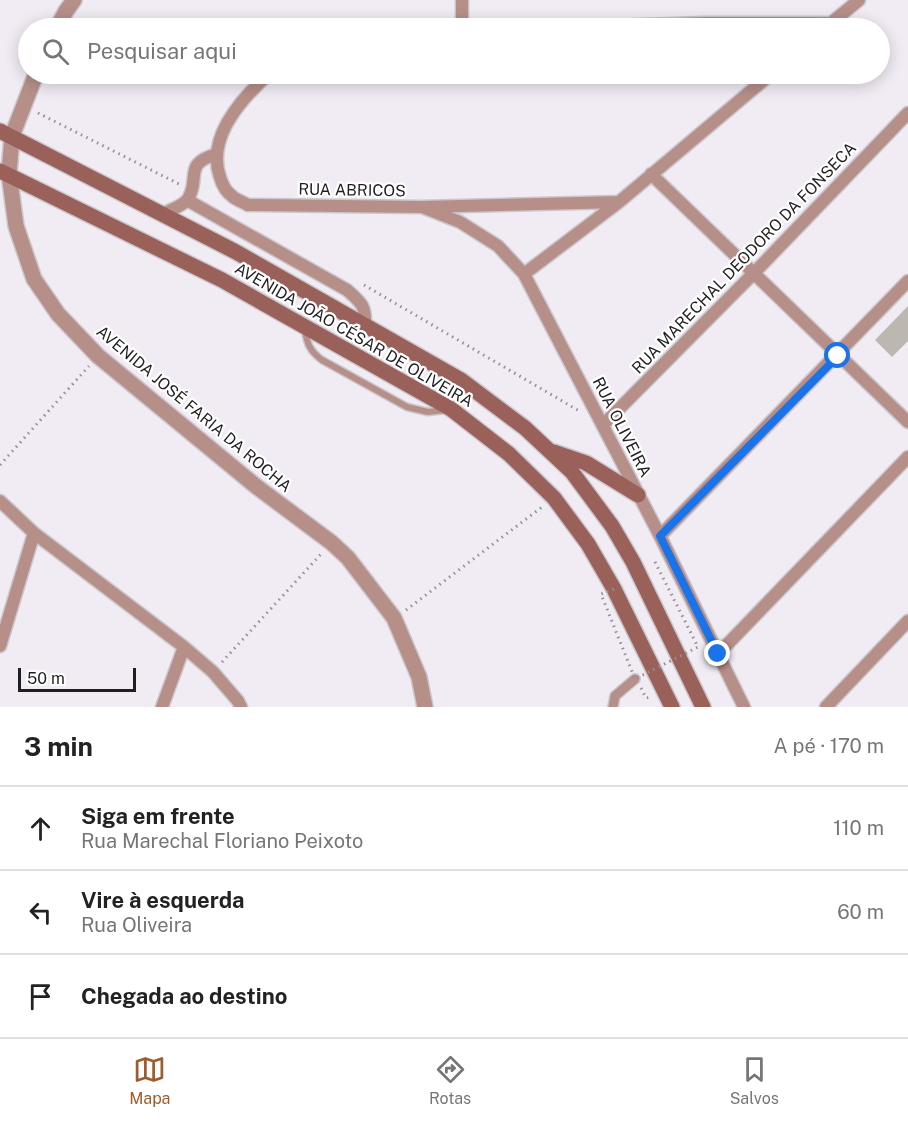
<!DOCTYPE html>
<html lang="pt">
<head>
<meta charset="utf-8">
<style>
  :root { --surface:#fff; --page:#f6f6f6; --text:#222; --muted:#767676; --line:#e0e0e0; --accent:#a05c2d }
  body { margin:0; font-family:"Public Sans",sans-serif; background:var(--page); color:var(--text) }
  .scale { position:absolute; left:18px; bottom:15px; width:118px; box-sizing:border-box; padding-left:6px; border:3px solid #201e21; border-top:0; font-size:16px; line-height:21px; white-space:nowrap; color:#201e21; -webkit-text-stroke:4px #fff; paint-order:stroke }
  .stop { position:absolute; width:18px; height:18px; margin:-14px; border:4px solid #1a73e8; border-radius:50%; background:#fff }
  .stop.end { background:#1a73e8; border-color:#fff; box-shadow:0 2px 6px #0008 }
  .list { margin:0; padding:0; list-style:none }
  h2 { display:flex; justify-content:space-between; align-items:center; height:78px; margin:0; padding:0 24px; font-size:26px }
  h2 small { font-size:20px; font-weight:400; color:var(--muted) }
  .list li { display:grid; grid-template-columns:39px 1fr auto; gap:18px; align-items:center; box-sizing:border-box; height:84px; padding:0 24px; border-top:2px solid var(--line) }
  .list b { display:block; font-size:22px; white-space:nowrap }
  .list p { margin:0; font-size:20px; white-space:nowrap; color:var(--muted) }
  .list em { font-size:20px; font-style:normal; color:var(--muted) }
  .icon { flex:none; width:33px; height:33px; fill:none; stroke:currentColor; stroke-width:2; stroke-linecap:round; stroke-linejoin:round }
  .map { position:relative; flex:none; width:908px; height:707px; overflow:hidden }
  .search { position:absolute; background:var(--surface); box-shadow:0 3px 15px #0003; left:18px; right:18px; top:18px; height:66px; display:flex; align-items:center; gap:15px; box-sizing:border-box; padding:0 21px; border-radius:33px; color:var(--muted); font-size:22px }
  .sheet { height:330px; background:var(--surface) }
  nav { display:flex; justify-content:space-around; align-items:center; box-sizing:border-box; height:84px; border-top:2px solid var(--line); background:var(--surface); font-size:16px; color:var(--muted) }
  nav a { display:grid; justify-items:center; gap:3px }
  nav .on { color:var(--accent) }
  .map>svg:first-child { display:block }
  .building { fill:#bdb7b2 }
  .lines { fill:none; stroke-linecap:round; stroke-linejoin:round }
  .service-casing { stroke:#cbc7cd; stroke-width:9 }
  .pedestrian-casing { stroke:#cbc7cd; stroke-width:12 }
  .minor-casing { stroke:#cbc7cd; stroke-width:15 }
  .tertiary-casing { stroke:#cbc7cd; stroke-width:18 }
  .secondary-casing { stroke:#cbc7cd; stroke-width:18 }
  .path { stroke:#938f94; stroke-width:3; stroke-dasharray:1.5 4.5; stroke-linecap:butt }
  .service { stroke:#b78f89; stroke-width:6 }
  .pedestrian { stroke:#b78f89; stroke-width:9 }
  .minor { stroke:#b78f89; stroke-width:12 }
  .tertiary { stroke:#b78f89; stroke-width:15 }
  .secondary { stroke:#996159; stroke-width:15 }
  .path-bridge { stroke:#938f94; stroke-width:3; stroke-dasharray:1.5 4.5; stroke-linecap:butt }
  .route { stroke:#1a73e8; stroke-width:8 }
  .labels { text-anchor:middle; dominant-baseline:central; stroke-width:4.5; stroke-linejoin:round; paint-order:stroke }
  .street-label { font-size:16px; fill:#201e21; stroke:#fff }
</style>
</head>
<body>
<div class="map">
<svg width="908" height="707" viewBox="0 0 908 707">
  <rect width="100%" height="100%" fill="#f1ecf3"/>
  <!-- building -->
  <path class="building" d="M908,306V341L892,357L875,340Z"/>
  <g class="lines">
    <!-- service casing -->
    <g class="service-casing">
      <path id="service" d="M305,330C307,344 310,351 322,360L407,407L428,412L445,410"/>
    </g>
    <!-- pedestrian casing -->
    <g class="pedestrian-casing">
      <path id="pedestrian" d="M613,707L615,696L635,679"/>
    </g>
    <!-- minor casing -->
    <g class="minor-casing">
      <path id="minor" d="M462,28V0
        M548,28L706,23H831
        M825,28L859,0
        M269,74C242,98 206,137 220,177C222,184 225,191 232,196C236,200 243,202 248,205L422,207L619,202
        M651,174L908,422
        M187,200L347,290C362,303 366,306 365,327
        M422,207L460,222L498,246L524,274L660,536L744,707
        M163,214C170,210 183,206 188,199C201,178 182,164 217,154
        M524,274L619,202L771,74
        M603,425L754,273L908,113
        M0,501L34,533L184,647L213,672L238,701L241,707
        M660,536L908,281
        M0,646L34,533
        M718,654L908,457
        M162,707L184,647
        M826,707L908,621"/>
    </g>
    <!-- tertiary casing -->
    <g class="tertiary-casing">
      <path id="tertiary" d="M57,28L66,11L74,0
        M36,74L12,136L9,174L16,226L34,279L58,314L98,356L257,487L332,543L348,558L394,618L419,677L425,707"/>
    </g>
    <!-- secondary casing -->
    <g class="secondary-casing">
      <path id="secondary" d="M0,131L236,252L461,380L525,428L572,472L612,526L633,562L703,707
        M0,171L222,280L451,409L509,454L554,498L588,544L614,589L672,707
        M554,452L586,463L638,495"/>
    </g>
    <!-- path -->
    <path class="path" d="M38,113L179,184
      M364,285L581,412
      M0,465L89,366
      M406,610L542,507
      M222,662L321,554
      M641,688L646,698L652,697"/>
    <!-- service -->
    <use href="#service" class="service"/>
    <!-- pedestrian -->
    <use href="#pedestrian" class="pedestrian"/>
    <!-- minor -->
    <use href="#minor" class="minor"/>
    <!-- tertiary -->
    <use href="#tertiary" class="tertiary"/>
    <!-- secondary -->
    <use href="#secondary" class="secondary"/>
    <!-- path-bridge -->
    <path class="path-bridge" d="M614,589L601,594L635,679L698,647L653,558"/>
  </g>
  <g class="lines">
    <!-- route -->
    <path class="route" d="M718,654L660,536L838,356"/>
  </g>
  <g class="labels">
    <!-- street labels -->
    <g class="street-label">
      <text transform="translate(352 190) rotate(1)">RUA ABRICOS</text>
      <text transform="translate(744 258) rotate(-46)">RUA MARECHAL DEODORO DA FONSECA</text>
      <text transform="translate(354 335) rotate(30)">AVENIDA JOÃO CÉSAR DE OLIVEIRA</text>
      <text transform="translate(194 409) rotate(40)">AVENIDA JOSÉ FARIA DA ROCHA</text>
      <text transform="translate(622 427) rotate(63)">RUA OLIVEIRA</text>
    </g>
  </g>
</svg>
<div class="scale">50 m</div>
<div class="stop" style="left:838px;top:356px"></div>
<div class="stop end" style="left:718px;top:654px"></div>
<div class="search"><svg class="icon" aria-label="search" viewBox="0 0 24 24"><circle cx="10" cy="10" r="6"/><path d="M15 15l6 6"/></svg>Pesquisar aqui</div>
</div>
<section class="sheet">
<h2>3 min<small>A pé · 170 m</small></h2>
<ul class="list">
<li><svg class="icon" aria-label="ahead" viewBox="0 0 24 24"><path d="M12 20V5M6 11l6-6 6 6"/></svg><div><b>Siga em frente</b><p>Rua Marechal Floriano Peixoto</p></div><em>110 m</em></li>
<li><svg class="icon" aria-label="left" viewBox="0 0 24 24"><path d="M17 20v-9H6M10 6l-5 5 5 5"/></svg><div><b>Vire à esquerda</b><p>Rua Oliveira</p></div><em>60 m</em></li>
<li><svg class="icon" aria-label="arrive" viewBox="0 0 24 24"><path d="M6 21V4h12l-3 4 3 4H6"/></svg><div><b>Chegada ao destino</b></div></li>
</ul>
</section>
<nav>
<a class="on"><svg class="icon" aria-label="map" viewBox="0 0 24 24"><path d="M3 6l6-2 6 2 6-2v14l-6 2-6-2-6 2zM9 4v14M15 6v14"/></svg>Mapa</a>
<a><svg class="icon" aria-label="directions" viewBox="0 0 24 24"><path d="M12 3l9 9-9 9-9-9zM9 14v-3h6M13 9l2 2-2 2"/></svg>Rotas</a>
<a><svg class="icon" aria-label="saved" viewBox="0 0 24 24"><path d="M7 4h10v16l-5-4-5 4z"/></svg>Salvos</a>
</nav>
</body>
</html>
